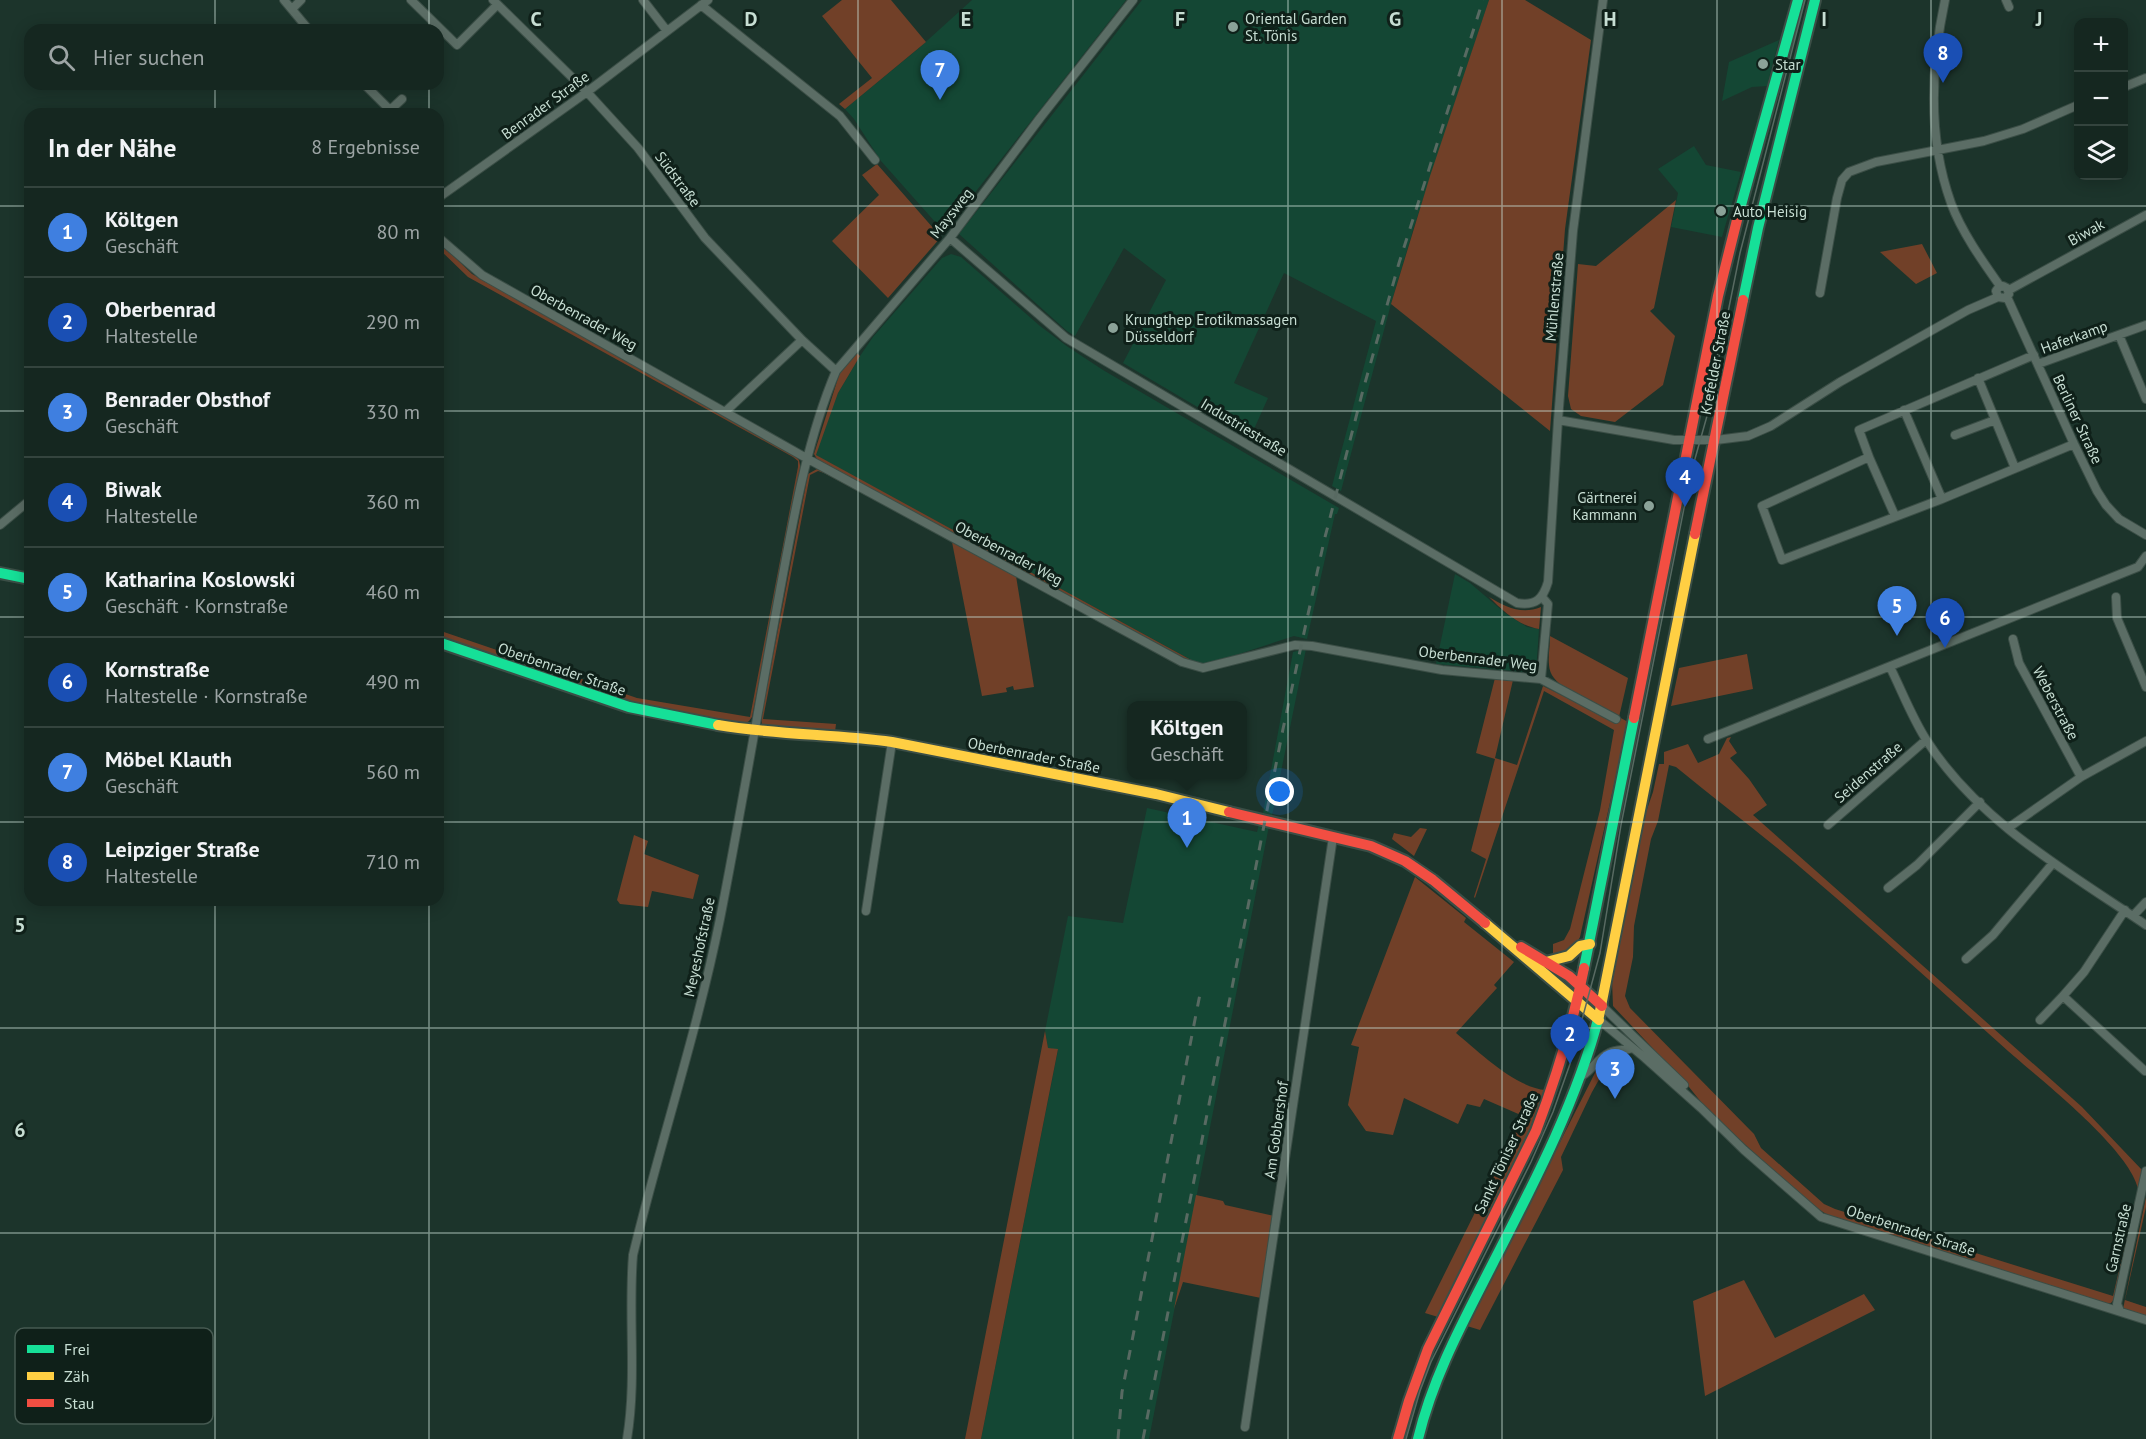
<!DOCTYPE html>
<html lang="de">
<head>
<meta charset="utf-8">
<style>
  :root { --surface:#152720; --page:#22332d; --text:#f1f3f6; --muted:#9da5a5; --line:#34443e; --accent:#8c9099 }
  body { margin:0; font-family:"PT Sans",sans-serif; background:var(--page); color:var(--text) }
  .controls { position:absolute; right:18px; top:18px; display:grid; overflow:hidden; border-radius:12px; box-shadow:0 3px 15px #0003 }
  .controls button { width:54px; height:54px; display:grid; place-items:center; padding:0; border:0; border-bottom:2px solid var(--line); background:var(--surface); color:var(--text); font:30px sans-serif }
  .you { position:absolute; left:1280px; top:792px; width:21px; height:21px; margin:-15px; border:4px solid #fff; border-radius:50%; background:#1a73e8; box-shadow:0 0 0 9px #1a73e833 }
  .badge { display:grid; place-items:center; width:39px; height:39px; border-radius:50%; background:var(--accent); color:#fff; font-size:20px; font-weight:700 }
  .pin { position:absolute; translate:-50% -50px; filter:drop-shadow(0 2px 3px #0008) }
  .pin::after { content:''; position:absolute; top:32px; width:21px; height:18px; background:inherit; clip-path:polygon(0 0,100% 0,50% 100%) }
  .popup { position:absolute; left:1127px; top:701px; width:120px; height:78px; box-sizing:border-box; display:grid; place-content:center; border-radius:12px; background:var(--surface); filter:drop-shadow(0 2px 4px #0005); font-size:20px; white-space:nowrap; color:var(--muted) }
  .popup b { font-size:22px; color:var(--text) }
  .popup::after { content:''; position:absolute; left:50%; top:100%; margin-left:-12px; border:12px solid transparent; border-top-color:var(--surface) }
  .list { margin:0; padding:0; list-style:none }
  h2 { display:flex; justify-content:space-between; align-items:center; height:78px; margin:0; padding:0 24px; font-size:26px }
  h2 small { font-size:20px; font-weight:400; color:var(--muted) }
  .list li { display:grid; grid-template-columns:39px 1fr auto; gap:18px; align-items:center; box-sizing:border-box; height:90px; padding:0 24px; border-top:2px solid var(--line) }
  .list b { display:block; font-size:22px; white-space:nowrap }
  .list p { margin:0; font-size:20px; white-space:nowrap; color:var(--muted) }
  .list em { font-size:20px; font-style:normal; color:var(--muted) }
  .icon { flex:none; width:33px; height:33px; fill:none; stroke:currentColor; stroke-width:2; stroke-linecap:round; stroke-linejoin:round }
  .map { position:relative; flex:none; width:2146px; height:1439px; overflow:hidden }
  .search { position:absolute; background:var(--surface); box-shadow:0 3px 15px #0003; left:24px; top:24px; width:420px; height:66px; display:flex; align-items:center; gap:15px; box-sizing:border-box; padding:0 21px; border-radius:18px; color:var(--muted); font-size:22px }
  .panel { position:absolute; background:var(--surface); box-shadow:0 3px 15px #0003; left:24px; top:108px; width:420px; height:798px; border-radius:18px }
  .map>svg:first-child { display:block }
  .built { fill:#144734 }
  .green { fill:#714028; fill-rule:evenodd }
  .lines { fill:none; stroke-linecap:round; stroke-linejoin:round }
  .street-casing { stroke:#3b4e46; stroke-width:10 }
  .fast-casing { stroke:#3b4e46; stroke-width:14 }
  .slow-casing { stroke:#3b4e46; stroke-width:14 }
  .jam-casing { stroke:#3b4e46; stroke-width:14 }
  .street { stroke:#5b6d65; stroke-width:8 }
  .fast { stroke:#16e098; stroke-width:10 }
  .slow { stroke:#ffcf43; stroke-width:10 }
  .jam { stroke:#f24e42; stroke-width:10 }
  .tram { stroke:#586a62; stroke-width:1.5 }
  .rail { stroke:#586a62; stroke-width:3; stroke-dasharray:10 10; stroke-linecap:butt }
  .grid { fill:none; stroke:#c7ded3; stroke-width:1.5; stroke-opacity:0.55 }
  .poi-dot { fill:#8ba298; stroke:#0f2019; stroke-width:2 }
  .labels { text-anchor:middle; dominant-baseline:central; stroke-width:6; stroke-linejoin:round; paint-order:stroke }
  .poi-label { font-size:15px; fill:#c7ded3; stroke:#0f2019; text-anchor:start }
  .street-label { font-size:15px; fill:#c7ded3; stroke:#0f2019 }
  .key { fill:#0f2019; stroke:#465951; stroke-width:1.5 }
  .key-label { font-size:16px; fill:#c7ded3 }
  .grid-label { font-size:20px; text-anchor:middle; font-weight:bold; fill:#c7ded3; stroke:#0f2019; stroke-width:6; stroke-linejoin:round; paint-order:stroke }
</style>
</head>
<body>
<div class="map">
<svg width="2146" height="1439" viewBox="0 0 2146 1439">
  <rect width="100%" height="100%" fill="#1c342b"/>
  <!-- built -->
  <path class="built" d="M972,0H1126L944,232L881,161L854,119L845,109L919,48Z
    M1142,0H1489L1414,227L1391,304L1341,491L1332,486L1376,321L1284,273L1234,383L1268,398L1250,438L1123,363L1166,280L1124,248L1075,336L1067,331L959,234Z
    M1779,40L1767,86L1752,87L1722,101L1729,62Z
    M1694,146L1706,165L1741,172L1722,237L1671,227L1678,193L1658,169Z
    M951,254L961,257L1040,326L1068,347L1103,370L1339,508L1337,514H1335L1307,639L1294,636L1202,666L815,455L838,393L860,356L873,337L942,258Z
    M1455,574L1470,583L1505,613L1527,627L1539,629L1536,673L1436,664Z
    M1306,649L1273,811L1272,815L1263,813L1293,652Z
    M1147,808L1257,832L1259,824L1269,826L1149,1439H981L1058,1050L1048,1048L1045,1031L1068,916L1123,923Z"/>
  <!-- green -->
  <path class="green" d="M842,0H891L926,42L845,109L839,104L872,78L822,16Z
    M1489,0H1525L1591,40L1565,229L1550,431L1391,304L1430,176Z
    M877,164L941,237L888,298L832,241L879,195L862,175Z
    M1676,200L1654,308L1650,311L1675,336L1663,385L1615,422L1581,416L1571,409L1568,396L1578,264L1596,266Z
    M438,241L472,274L794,454L799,460L801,470L752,717L749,721L743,725L634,704L438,638V630L637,698L750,717L798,467V461L793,457L468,277L438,248Z
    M1922,244L1937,273L1916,284L1880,252Z
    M857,353L860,356L838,393L816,455L1202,666L1179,658L818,461L814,454L840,372Z
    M817,469L826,471L906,514L910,519L824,473L818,471L810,475L763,719L836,724L835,732L771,729L762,724L761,718L808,474Z
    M952,542L1016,576L1034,687L1014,690L1013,686L1006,688L1007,692L982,696Z
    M1489,597C1505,607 1522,615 1541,607L1539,629C1519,626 1503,611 1489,597Z
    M1550,636L1628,678L1619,717L1628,722L1580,937C1574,949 1567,954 1553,956V944L1564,940L1570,929L1600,810L1614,730L1544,691L1475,898L1474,897L1486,859L1471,851L1495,759L1476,753L1495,678L1513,680L1495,758L1517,765L1543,686L1616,722L1592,703V701C1577,694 1550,685 1549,665C1548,656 1550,646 1550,636Z
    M1747,654L1753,689L1671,706L1679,668Z
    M1731,737L1729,741L1737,753L1730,758L1749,779L1767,805L1753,815L2082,1107L2142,1170L2115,1298L2111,1303L2104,1304L1828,1215L1813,1206L1709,1112L1689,1087L1613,1006L1612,980L1644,818L1653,792L1659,764H1664V752L1688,744L1698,763L1719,754L1727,738ZM1669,765L1676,767C1717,801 1760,833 1800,867C1871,927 1939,989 2008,1051C2041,1080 2128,1148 2138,1188L2113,1296L1835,1209L1824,1204L1761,1148L1754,1134L1630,1008L1625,996L1633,957L1634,926L1651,839L1658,821Z
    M1420,828L1427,829L1414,856L1392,839L1394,833L1411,837Z
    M634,835L648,841L644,854L699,875L693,899L652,891L648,907L620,904L617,900Z
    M1415,877L1466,918L1464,922L1514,962L1494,985L1497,988L1456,1033C1479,1052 1516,1088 1546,1090L1530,1131L1438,1317L1425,1313L1523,1116L1484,1099L1480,1107L1467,1104L1458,1124L1404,1098L1393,1135L1366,1131L1348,1105L1359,1047L1351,1045Z
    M1045,1031L1048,1048L1058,1049L981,1439H965Z
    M1615,1053V1060L1605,1069L1592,1092L1561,1157L1563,1170L1480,1330L1467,1326L1599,1065Z
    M1196,1195L1223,1201L1225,1205L1274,1216L1261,1298L1183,1282L1174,1309Z
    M2146,1197V1207L2125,1300L2146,1307V1316L2123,1309Z
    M1744,1280L1775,1338L1864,1294L1875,1310L1705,1396L1693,1301Z"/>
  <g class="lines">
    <!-- street casing -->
    <g class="street-casing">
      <path id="street" d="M284,0L309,30
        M411,0L457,45L497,5
        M493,0L587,92L638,148L705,238L802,340L836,371
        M643,0L667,31
        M1945,0C1931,66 1928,139 1951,203C1961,231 1983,262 2000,286
        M2006,0L2009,7
        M701,5L840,116L875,160
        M293,8L301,0
        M364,84L390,110
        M2124,87L2146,78
        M386,114L402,99
        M438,198L587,92L708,0
        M438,237L482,275L808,459L1182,662L1203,668L1295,645L1312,646L1442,670L1541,679L1616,719
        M950,238L1066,338L1517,603C1536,606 1543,599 1548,582L1558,420L1573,231L1603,0
        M2009,290L2146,215
        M1820,293L1837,198L1842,180L1849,172L1876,162L1984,141L2023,129L2078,105
        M2007,297L2074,444L2097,491L2106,505L2119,519L2146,535
        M2119,335L2146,399
        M2038,364L2146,325
        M1978,378L2015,468
        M1904,410L1942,499
        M726,411L802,340
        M1558,420L1674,440H1716L1748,436L1771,426L1840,382L1968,310L1998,297L2005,298L2009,294L2007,288L2003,286L1999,287L1996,291L1998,297
        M1955,435L1995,420
        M1869,457L1859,430L2034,355
        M1895,516L1869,457L1762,506L1782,560L1942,499L2074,444
        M0,525L30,500
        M2116,597L2117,618L2146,687
        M2013,639L2019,663L2081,777
        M1890,667C1902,691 1912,718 1927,741C1979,822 2068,872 2146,925
        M1541,679L1548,604L1542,597
        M1708,739L2138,567L2146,556
        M1828,825L1926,740
        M2008,828L2081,777L2146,741
        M1888,888L1917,865L1980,802
        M2125,910L2084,972L2063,996L2145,1071
        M866,911L892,742
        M2133,916L2146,902
        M1966,959L1993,935L2053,863
        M1602,1006L1684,1085
        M1599,1020L1645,1058L1701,1108L1744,1150L1821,1217L2146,1320
        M2040,1020L2063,996
        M1583,1075C1593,1069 1598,1058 1609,1053C1617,1049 1625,1051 1632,1048
        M2120,1311L2117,1304L2146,1171
        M1245,1427L1333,837
        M627,1439C637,1378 628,1316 633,1255C660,1143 697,1033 720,919C741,812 759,704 779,596C793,521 806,442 836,371L950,238L1040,118L1133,0"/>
    </g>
    <!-- fast casing -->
    <g class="fast-casing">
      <path id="fast" d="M1738,216L1798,0
        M1743,300L1758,228L1815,0
        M0,573L30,579
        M438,642L629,707L718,725
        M1584,968L1634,718
        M1418,1439C1433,1376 1464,1320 1493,1263C1534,1183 1576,1103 1599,1016"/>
    </g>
    <!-- slow casing -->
    <g class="slow-casing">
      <path id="slow" d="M718,725C776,735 834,734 892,742L1156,794L1229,812
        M1485,923L1599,1020
        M1546,962L1569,956L1580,946L1590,944
        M1599,1016L1695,534"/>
    </g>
    <!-- jam casing -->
    <g class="jam-casing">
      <path id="jam" d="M1695,534L1743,300
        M1634,718L1718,296L1738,216
        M1229,812L1371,846L1405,861L1433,880L1485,923
        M1521,947L1569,976L1602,1006
        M1398,1439L1409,1401L1428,1349L1536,1131C1556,1078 1573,1024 1584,968"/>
    </g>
    <!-- street -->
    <use href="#street" class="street"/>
    <!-- fast -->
    <use href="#fast" class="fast"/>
    <!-- slow -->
    <use href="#slow" class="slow"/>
    <!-- jam -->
    <use href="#jam" class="jam"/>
    <!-- tram -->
    <path class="tram" d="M1406,1439L1420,1391L1431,1362L1531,1162L1553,1112L1570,1064L1600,953L1621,825L1691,473L1707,416L1740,253L1805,0"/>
    <!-- rail -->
    <path class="rail" d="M1118,1439L1122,1392L1200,994
      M1143,1439L1283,729L1324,541L1363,390L1399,263L1483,0"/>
  </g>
  <!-- grid -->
  <path class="grid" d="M215,0V30M429,0V30M644,0V1439M858,0V1439M1073,0V1439M1288,0V1439M1502,0V1439M1717,0V1439M1931,0V1439M215,84V114M429,84V114M0,206H30M438,206H2146M0,411H30M438,411H2146M0,617H30M438,617H2146M0,822H30M438,822H2146M215,900V1439M429,900V1439M0,1028H2146M0,1233H2146"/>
  <!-- markers -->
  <g class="poi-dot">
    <circle cx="1233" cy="27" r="6"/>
    <circle cx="1763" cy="64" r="6"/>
    <circle cx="1721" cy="211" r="6"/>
    <circle cx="1113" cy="328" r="6"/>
    <circle cx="1649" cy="506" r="6"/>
  </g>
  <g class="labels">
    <!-- poi labels -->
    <g class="poi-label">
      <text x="1245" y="18">Oriental Garden<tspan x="1245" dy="17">St. Tönis</tspan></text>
      <text x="1775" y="64">Star</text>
      <text x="1733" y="211">Auto Heisig</text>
      <text x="1125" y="319">Krungthep Erotikmassagen<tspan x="1125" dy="17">Düsseldorf</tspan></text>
      <text x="1637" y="497" text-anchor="end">Gärtnerei<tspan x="1637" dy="17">Kammann</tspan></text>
    </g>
    <!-- street labels -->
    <g class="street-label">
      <text transform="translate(545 105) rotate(-36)">Benrader Straße</text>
      <text transform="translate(678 179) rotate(53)">Südstraße</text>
      <text transform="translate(951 213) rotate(-52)">Maysweg</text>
      <text transform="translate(2086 232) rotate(-29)">Biwak</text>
      <text transform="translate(1554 297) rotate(-85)">Mühlenstraße</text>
      <text transform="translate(584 317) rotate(29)">Oberbenrader Weg</text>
      <text transform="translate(2074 337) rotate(-20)">Haferkamp</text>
      <text transform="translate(1715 363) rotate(-79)">Krefelder Straße</text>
      <text transform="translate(2078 419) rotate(65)">Berliner Straße</text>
      <text transform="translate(1244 427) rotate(31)">Industriestraße</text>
      <text transform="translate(1009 553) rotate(28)">Oberbenrader Weg</text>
      <text transform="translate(1478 658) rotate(7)">Oberbenrader Weg</text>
      <text transform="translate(562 669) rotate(19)">Oberbenrader Straße</text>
      <text transform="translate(2056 703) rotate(62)">Weberstraße</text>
      <text transform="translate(1034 755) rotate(11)">Oberbenrader Straße</text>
      <text transform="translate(1868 772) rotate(-41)">Seidenstraße</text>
      <text transform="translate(699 947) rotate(-78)">Meyeshofstraße</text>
      <text transform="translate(1276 1130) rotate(-82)">Am Gobbershof</text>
      <text transform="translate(1506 1153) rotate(-65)">Sankt Töniser Straße</text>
      <text transform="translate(1911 1230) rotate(18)">Oberbenrader Straße</text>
      <text transform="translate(2118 1238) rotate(-77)">Garnstraße</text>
    </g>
  </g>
  <!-- legend -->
  <rect x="15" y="1328" width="198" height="96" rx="9" class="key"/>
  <rect x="27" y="1345" width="27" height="8" fill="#16e098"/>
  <rect x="27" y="1372" width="27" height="8" fill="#ffcf43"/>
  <rect x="27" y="1399" width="27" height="8" fill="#f24e42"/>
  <g class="key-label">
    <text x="64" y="1355">Frei</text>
    <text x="64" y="1382">Zäh</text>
    <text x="64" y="1409">Stau</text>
  </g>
  <g class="grid-label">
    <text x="536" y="26">C</text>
    <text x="751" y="26">D</text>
    <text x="966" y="26">E</text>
    <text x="1180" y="26">F</text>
    <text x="1395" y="26">G</text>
    <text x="1610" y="26">H</text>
    <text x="1824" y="26">I</text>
    <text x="2039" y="26">J</text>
    <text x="20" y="932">5</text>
    <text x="20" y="1137">6</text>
  </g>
</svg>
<div class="controls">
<button>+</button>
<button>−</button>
<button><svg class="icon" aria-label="layers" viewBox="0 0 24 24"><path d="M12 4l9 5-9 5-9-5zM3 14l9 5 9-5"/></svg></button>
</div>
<div class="you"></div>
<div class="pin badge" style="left:1187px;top:848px;background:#3f7fe0">1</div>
<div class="popup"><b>Költgen</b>Geschäft</div>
<div class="pin badge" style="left:1570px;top:1064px;background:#1a4fb4">2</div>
<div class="pin badge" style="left:1615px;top:1099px;background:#3f7fe0">3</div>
<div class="pin badge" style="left:1685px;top:507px;background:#1a4fb4">4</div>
<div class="pin badge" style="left:1897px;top:636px;background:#3f7fe0">5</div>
<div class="pin badge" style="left:1945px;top:648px;background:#1a4fb4">6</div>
<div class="pin badge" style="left:940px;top:100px;background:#3f7fe0">7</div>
<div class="pin badge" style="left:1943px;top:83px;background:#1a4fb4">8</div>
<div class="search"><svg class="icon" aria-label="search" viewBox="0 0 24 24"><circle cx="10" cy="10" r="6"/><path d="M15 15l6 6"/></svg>Hier suchen</div>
<section class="panel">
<h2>In der Nähe<small>8 Ergebnisse</small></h2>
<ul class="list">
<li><span class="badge" style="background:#3f7fe0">1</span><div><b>Költgen</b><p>Geschäft</p></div><em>80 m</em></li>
<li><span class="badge" style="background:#1a4fb4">2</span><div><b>Oberbenrad</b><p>Haltestelle</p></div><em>290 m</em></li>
<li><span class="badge" style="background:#3f7fe0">3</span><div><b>Benrader Obsthof</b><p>Geschäft</p></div><em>330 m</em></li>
<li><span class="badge" style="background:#1a4fb4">4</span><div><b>Biwak</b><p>Haltestelle</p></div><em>360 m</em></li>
<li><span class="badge" style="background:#3f7fe0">5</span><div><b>Katharina Koslowski</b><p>Geschäft · Kornstraße</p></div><em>460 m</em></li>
<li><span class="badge" style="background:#1a4fb4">6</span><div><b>Kornstraße</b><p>Haltestelle · Kornstraße</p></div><em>490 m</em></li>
<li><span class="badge" style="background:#3f7fe0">7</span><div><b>Möbel Klauth</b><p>Geschäft</p></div><em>560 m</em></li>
<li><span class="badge" style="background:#1a4fb4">8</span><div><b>Leipziger Straße</b><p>Haltestelle</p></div><em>710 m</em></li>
</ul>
</section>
</div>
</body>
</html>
